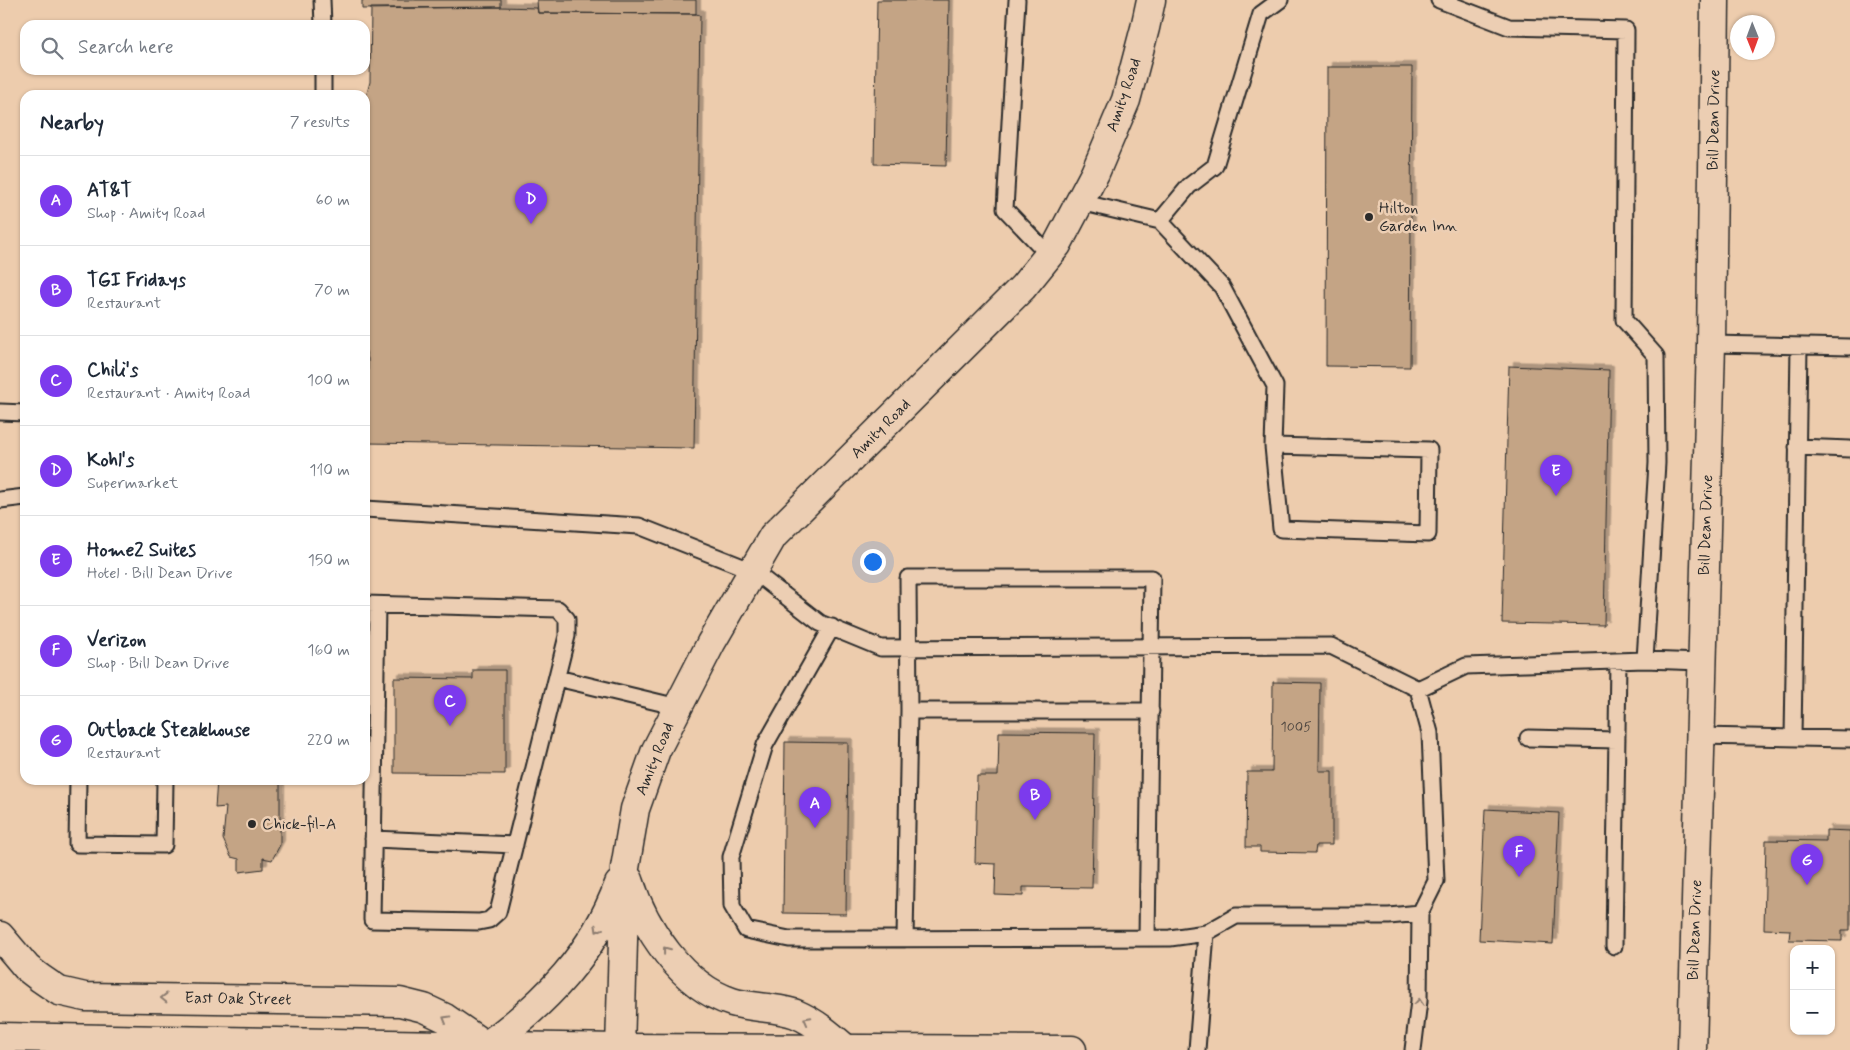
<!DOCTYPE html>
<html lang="en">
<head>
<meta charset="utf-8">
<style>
  :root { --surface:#fff; --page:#f6f6f7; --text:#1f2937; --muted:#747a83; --line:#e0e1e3; --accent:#7c3aed }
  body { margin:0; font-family:Mynerve,sans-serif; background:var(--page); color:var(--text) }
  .controls { position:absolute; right:15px; bottom:15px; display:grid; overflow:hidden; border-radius:10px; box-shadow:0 1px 4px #0004 }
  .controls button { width:45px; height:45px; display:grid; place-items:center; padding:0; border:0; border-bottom:1px solid var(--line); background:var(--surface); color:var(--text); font:25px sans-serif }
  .compass { position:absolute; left:1730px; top:15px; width:45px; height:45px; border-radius:50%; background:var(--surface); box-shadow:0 1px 4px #0004; rotate:179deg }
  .you { position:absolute; left:872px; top:561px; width:18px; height:18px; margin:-12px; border:4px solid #fff; border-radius:50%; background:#1a73e8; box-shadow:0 0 0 8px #1a73e833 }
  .badge { display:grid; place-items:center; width:32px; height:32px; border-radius:50%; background:var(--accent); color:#fff; font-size:16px; font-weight:700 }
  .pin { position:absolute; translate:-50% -41px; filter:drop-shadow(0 1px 2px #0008) }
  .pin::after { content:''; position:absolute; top:26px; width:18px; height:15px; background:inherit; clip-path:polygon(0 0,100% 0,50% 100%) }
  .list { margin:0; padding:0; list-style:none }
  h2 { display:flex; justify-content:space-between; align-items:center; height:65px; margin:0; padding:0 20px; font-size:21px }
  h2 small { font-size:16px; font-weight:400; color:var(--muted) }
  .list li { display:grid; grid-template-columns:32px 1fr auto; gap:15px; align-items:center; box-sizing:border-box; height:90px; padding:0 20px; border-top:1px solid var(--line) }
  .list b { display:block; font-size:19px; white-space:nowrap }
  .list p { margin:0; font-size:16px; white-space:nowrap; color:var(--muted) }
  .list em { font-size:16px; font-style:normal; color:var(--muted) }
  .icon { flex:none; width:28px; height:28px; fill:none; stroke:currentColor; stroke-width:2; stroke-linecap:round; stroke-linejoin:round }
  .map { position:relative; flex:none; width:1850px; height:1050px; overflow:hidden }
  .search { position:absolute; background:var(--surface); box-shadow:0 1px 4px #0004; left:20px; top:20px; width:350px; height:55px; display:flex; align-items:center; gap:12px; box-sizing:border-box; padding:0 18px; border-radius:15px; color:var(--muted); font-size:19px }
  .panel { position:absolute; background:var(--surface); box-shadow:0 1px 4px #0004; left:20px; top:90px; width:350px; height:695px; border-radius:15px }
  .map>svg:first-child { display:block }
  .building { fill:#c4a485; stroke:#2b2b2b; filter:url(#shadow) }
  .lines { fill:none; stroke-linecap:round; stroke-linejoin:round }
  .lane-casing { stroke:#2b2b2b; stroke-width:19 }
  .street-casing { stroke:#2b2b2b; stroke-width:31 }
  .secondary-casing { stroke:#2b2b2b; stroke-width:31 }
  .highway-casing { stroke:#2b2b2b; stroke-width:31 }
  .lane { stroke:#ecceb3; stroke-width:15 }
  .street { stroke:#ecceb3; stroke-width:28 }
  .secondary { stroke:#ecceb3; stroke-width:28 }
  .highway { stroke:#ecceb3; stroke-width:28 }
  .oneway { stroke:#8c7c6f }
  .poi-dot { fill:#2b2b2b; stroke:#ecceb3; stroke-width:2 }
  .labels { text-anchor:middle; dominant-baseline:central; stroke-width:5; stroke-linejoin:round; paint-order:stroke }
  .number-label { font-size:14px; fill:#514942 }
  .street-label { font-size:16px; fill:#2b2b2b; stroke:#ecceb3 }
  .poi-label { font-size:16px; fill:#2b2b2b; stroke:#ecceb3; text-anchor:start }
</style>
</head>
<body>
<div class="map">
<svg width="1850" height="1050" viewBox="0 0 1850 1050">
  <defs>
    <filter id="shadow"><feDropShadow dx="4.5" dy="-4.5" stdDeviation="0" flood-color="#0004"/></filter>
  </defs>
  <rect width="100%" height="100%" fill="#edccad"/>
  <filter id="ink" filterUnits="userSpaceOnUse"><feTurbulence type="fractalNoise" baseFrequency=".02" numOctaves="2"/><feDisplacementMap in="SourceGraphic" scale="10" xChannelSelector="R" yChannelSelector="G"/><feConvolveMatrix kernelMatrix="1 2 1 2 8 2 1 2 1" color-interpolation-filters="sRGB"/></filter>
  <g filter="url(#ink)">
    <!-- building -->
    <path class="building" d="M362,0H501V7L362,9Z
      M537,0H696V14L538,13Z
      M877,0H949L946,166L874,164Z
      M501,7L537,8L538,13L696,14L700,15L694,448L367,443L368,359L365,349V100L370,82L371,8Z
      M1327,67H1412L1410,367L1326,366Z
      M1509,366L1609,370L1604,625L1502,623Z
      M473,670H505V774L394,773V678L473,679Z
      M1273,682L1320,683L1319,771H1332V845H1316L1315,853L1260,852V847H1246L1247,772H1272Z
      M999,732L1095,733L1092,888L1023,887V896L995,895L996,864L975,863L977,776H998Z
      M785,742L848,743L846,914L783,913Z
      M217,780H280V845L272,860L263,858V869L239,872V859L231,857L223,839L226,807L215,808Z
      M1485,809L1559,813L1553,944L1479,940Z
      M1826,830L1850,831V930H1842V941L1789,940L1790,930L1764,929L1766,840L1826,841Z"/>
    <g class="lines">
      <!-- lane casing -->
      <g class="lane-casing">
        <path id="lane" d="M322,0L323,25
          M1017,0L1005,209L1049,255
          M1439,0L1509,27L1626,30L1624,320L1656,356L1657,463L1645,660
          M323,95V70
          M1080,202L1160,221L1189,186L1215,166L1261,14L1280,0
          M1160,221L1222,287L1275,386L1273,446L1281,529L1428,534L1429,450L1273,446
          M1711,344L1850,347
          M0,412L25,413
          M1797,447L1850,449
          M0,500L25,497
          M365,509L639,526L753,571L820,623L881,648L1331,646L1418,689L1430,733L1436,881L1420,913L1389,916H1236L1206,933L1197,1050
          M365,604L558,609L567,619V636L498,912L489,920L479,922L372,920L377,605
          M832,627L765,745L731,857L732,906L746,930L789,939L1170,938L1206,933
          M557,678L678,707
          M1418,689L1466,666L1645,660L1702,662
          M909,711L908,578H1152L1147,938
          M1700,736L1850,739
          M1528,738L1617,740
          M1793,738L1799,346
          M78,780L77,844L164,845L165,780
          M373,839L515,845
          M905,939L909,711H1151
          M1614,946L1618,661
          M1413,1050L1419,1001L1420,913"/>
      </g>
      <!-- street casing -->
      <g class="street-casing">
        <path id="street" d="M1692,1050L1711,344L1715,0"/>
      </g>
      <!-- secondary casing -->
      <g class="secondary-casing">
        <path id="secondary" d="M629,880C644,928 682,986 732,1002C751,1008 779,1007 796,1014C815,1022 830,1035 846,1049
          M0,936L27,968L40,978L59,991L85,997L400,1002L424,1008L445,1018L486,1046C546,1003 593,954 619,884
          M620,1050L625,868L635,809L656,750L711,643L773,536L1023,287L1057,245L1095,173L1126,100L1145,28L1151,0"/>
      </g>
      <!-- highway casing -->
      <g class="highway-casing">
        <path id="highway" d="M0,1037L620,1048L1072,1050"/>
      </g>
      <!-- lane -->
      <use href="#lane" class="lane"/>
      <!-- street -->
      <use href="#street" class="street"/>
      <!-- secondary -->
      <use href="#secondary" class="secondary"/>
      <!-- highway -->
      <use href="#highway" class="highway"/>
    </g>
    <!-- one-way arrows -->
    <defs><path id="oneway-chevron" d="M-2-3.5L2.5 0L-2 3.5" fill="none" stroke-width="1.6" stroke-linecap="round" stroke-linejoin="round" transform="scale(1.25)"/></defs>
    <g class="oneway">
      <use href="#oneway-chevron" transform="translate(598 929) rotate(119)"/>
      <use href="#oneway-chevron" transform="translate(666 950) rotate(-128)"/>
      <use href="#oneway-chevron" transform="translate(164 998) rotate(-179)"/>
      <use href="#oneway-chevron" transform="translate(1419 1002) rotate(-87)"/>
      <use href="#oneway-chevron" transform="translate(446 1019) rotate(-150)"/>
      <use href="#oneway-chevron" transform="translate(807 1020) rotate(-152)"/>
    </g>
  </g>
  <!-- markers -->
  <g class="poi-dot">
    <circle cx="1369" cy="217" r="5"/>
    <circle cx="252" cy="824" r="5"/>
  </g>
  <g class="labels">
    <!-- number labels -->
    <g class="number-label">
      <text x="1296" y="727">1005</text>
    </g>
    <!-- street labels -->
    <g class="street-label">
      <text transform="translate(1124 95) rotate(-71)">Amity Road</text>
      <text transform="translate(1714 120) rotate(-89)">Bill Dean Drive</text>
      <text transform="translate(881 429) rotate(-45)">Amity Road</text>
      <text transform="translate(1706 525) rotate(-88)">Bill Dean Drive</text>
      <text transform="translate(655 759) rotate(-68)">Amity Road</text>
      <text transform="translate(1695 930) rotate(-88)">Bill Dean Drive</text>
      <text transform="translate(238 999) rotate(1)">East Oak Street</text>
    </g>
    <!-- poi labels -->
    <g class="poi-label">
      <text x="1379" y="208">Hilton<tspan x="1379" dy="18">Garden Inn</tspan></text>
      <text x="262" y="824">Chick-fil-A</text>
    </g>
  </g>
</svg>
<div class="controls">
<button>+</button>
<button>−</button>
</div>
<svg class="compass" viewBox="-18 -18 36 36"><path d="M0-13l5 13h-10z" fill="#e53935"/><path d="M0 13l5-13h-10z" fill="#747a83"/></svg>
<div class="you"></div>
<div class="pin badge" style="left:815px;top:828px">A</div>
<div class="pin badge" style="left:1035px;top:820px">B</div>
<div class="pin badge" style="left:450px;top:726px">C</div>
<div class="pin badge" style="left:531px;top:224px">D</div>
<div class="pin badge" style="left:1556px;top:496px">E</div>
<div class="pin badge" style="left:1519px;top:877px">F</div>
<div class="pin badge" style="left:1807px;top:885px">G</div>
<div class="search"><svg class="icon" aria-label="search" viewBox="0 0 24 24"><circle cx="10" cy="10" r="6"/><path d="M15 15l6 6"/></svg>Search here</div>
<section class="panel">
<h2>Nearby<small>7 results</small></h2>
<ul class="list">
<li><span class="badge">A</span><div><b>AT&amp;T</b><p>Shop · Amity Road</p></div><em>60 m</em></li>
<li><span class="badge">B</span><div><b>TGI Fridays</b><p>Restaurant</p></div><em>70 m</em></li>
<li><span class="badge">C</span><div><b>Chili's</b><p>Restaurant · Amity Road</p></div><em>100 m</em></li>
<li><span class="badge">D</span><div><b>Kohl's</b><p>Supermarket</p></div><em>110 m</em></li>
<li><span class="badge">E</span><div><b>Home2 Suites</b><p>Hotel · Bill Dean Drive</p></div><em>150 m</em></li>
<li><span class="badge">F</span><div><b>Verizon</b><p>Shop · Bill Dean Drive</p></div><em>160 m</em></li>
<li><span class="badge">G</span><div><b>Outback Steakhouse</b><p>Restaurant</p></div><em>220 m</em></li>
</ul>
</section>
</div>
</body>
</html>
